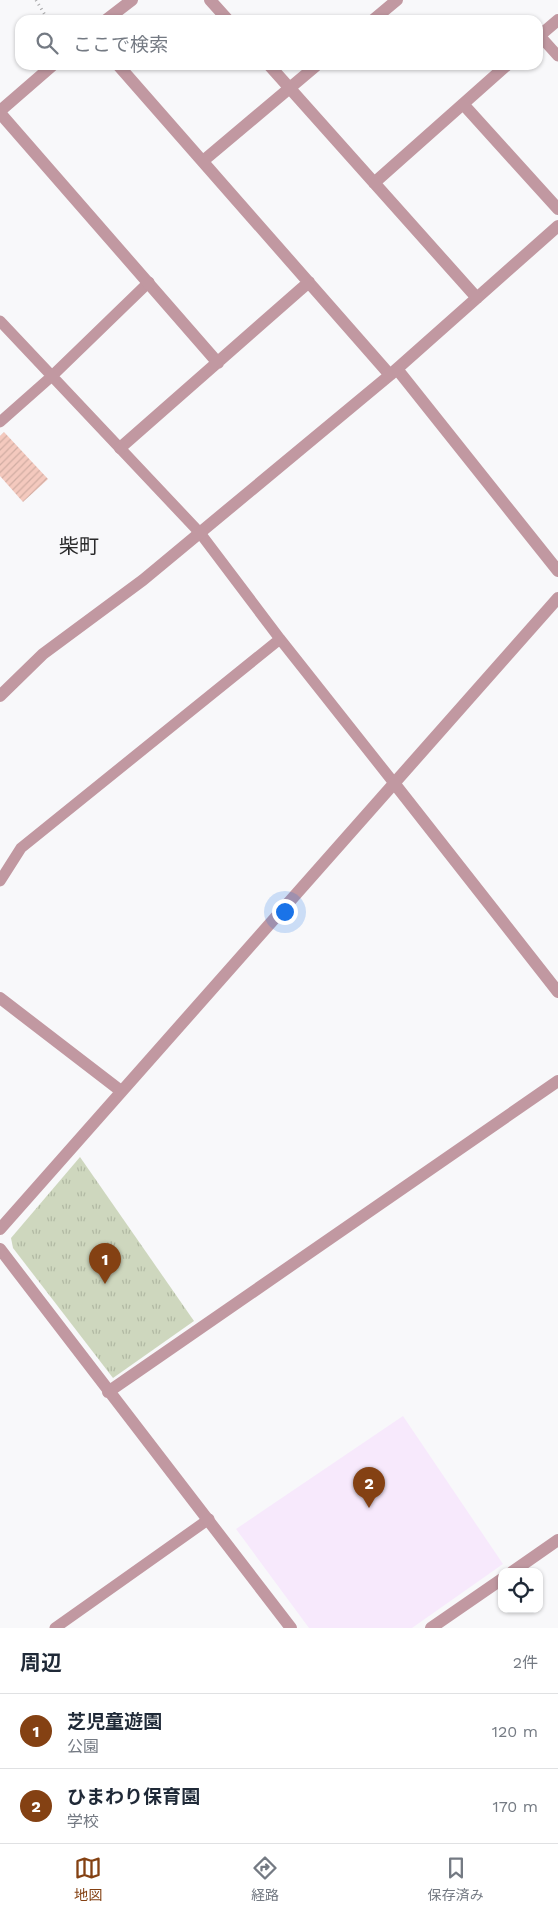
<!DOCTYPE html>
<html lang="ja">
<head>
<meta charset="utf-8">
<style>
  :root { --surface:#fff; --page:#f6f6f7; --text:#1f2937; --muted:#747a83; --line:#e0e1e3; --accent:#844113 }
  body { margin:0; font-family:"Work Sans","Noto Sans JP",sans-serif; background:var(--page); color:var(--text) }
  .controls { position:absolute; right:15px; bottom:15px; display:grid; overflow:hidden; border-radius:10px; box-shadow:0 1px 4px #0004 }
  .controls button { width:45px; height:45px; display:grid; place-items:center; padding:0; border:0; border-bottom:1px solid var(--line); background:var(--surface); color:var(--text); font:25px sans-serif }
  .you { position:absolute; left:284px; top:911px; width:18px; height:18px; margin:-12px; border:4px solid #fff; border-radius:50%; background:#1a73e8; box-shadow:0 0 0 8px #1a73e833 }
  .badge { display:grid; place-items:center; width:32px; height:32px; border-radius:50%; background:var(--accent); color:#fff; font-size:16px; font-weight:700 }
  .pin { position:absolute; translate:-50% -41px; filter:drop-shadow(0 1px 2px #0008) }
  .pin::after { content:''; position:absolute; top:26px; width:18px; height:15px; background:inherit; clip-path:polygon(0 0,100% 0,50% 100%) }
  .list { margin:0; padding:0; list-style:none }
  h2 { display:flex; justify-content:space-between; align-items:center; height:65px; margin:0; padding:0 20px; font-size:21px }
  h2 small { font-size:16px; font-weight:400; color:var(--muted) }
  .list li { display:grid; grid-template-columns:32px 1fr auto; gap:15px; align-items:center; box-sizing:border-box; height:75px; padding:0 20px; border-top:1px solid var(--line) }
  .list b { display:block; font-size:19px; white-space:nowrap }
  .list p { margin:0; font-size:16px; white-space:nowrap; color:var(--muted) }
  .list em { font-size:16px; font-style:normal; color:var(--muted) }
  .icon { flex:none; width:28px; height:28px; fill:none; stroke:currentColor; stroke-width:2; stroke-linecap:round; stroke-linejoin:round }
  .map { position:relative; flex:none; width:558px; height:1628px; overflow:hidden }
  .search { position:absolute; background:var(--surface); box-shadow:0 1px 4px #0004; left:15px; right:15px; top:15px; height:55px; display:flex; align-items:center; gap:12px; box-sizing:border-box; padding:0 18px; border-radius:15px; color:var(--muted); font-size:19px }
  .sheet { height:215px; background:var(--surface) }
  nav { display:flex; justify-content:space-around; align-items:center; box-sizing:border-box; height:70px; border-top:1px solid var(--line); background:var(--surface); font-size:14px; color:var(--muted) }
  nav a { display:grid; justify-items:center; gap:2px }
  nav .on { color:var(--accent) }
  .map>svg:first-child { display:block }
  .education { fill:#f7e9fc }
  .park { fill:url(#park-tufts) }
  .building { fill:url(#building-hatch) }
  .lines { fill:none; stroke-linecap:round; stroke-linejoin:round }
  .path { stroke:#a8a8a9; stroke-width:3; stroke-dasharray:1 4; stroke-linecap:butt }
  .service { stroke:#c198a1; stroke-width:11 }
  .minor { stroke:#c198a1; stroke-width:12 }
  .labels { text-anchor:middle; dominant-baseline:central; stroke-width:4; stroke-linejoin:round; paint-order:stroke }
  .quarter-label { font-size:20px; fill:#2a2a2b; stroke:#f8f8fa }
</style>
</head>
<body>
<div class="map">
<svg width="558" height="1628" viewBox="0 0 558 1628">
  <defs>
    <pattern id="park-tufts" width="24" height="20" patternUnits="userSpaceOnUse" patternTransform="scale(1.25)"><rect width="24" height="20" fill="#ced7be"/><path d="M3 7l-1-3M5 7V3M7 7l1-3M15 17l-1-3M17 17v-4M19 17l1-3" fill="none" stroke="#b1b9a3"/></pattern>
    <pattern id="building-hatch" width="6" height="6" patternUnits="userSpaceOnUse" patternTransform="scale(1.25)"><rect width="6" height="6" fill="#f4c9be"/><path d="M-1 1l2-2M0 6l6-6M5 7l2-2" fill="none" stroke="#d1ada3"/></pattern>
  </defs>
  <rect width="100%" height="100%" fill="#f8f8fa"/>
  <!-- education -->
  <path class="education" d="M403,1416L503,1564L412,1628H309L236,1529Z"/>
  <!-- park -->
  <path class="park" d="M80,1157L194,1321L113,1378L13,1248L11,1238Z"/>
  <!-- building -->
  <path class="building" d="M4,432L48,479L23,502L0,476V436Z"/>
  <g class="lines">
    <!-- path -->
    <path class="path" d="M36,0L48,20"/>
    <!-- service -->
    <path class="service" d="M540,36L558,56
      M0,321L200,533L280,639L394,783
      M0,422L52,376L149,282
      M0,881L21,848L280,639
      M55,1628L209,1519"/>
    <!-- minor -->
    <path class="minor" d="M210,0L228,20
      M106,20L132,0
      M373,20L397,0
      M538,37L558,20
      M118,65L390,375
      M269,65L477,298
      M463,104L558,209
      M0,111L53,65
      M0,113L218,363
      M203,161L317,65
      M374,183L507,65
      M397,369L558,571
      M120,448L309,282
      M0,696L43,654L143,580L390,375L558,226
      M394,783L558,992
      M0,998L121,1091
      M0,1229L558,598
      M0,1249L291,1628
      M108,1392L558,1081
      M512,1572L558,1540
      M431,1628L502,1579"/>
  </g>
  <g class="labels">
    <!-- quarter labels -->
    <g class="quarter-label">
      <text x="79" y="546">柴町</text>
    </g>
  </g>
</svg>
<div class="controls">
<button><svg class="icon" aria-label="locate" viewBox="0 0 24 24"><circle cx="12" cy="12" r="6"/><path d="M12 2v4M12 18v4M2 12h4M18 12h4"/></svg></button>
</div>
<div class="you"></div>
<div class="pin badge" style="left:105px;top:1284px">1</div>
<div class="pin badge" style="left:369px;top:1508px">2</div>
<div class="search"><svg class="icon" aria-label="search" viewBox="0 0 24 24"><circle cx="10" cy="10" r="6"/><path d="M15 15l6 6"/></svg>ここで検索</div>
</div>
<section class="sheet">
<h2>周辺<small>2件</small></h2>
<ul class="list">
<li><span class="badge">1</span><div><b>芝児童遊園</b><p>公園</p></div><em>120 m</em></li>
<li><span class="badge">2</span><div><b>ひまわり保育園</b><p>学校</p></div><em>170 m</em></li>
</ul>
</section>
<nav>
<a class="on"><svg class="icon" aria-label="map" viewBox="0 0 24 24"><path d="M3 6l6-2 6 2 6-2v14l-6 2-6-2-6 2zM9 4v14M15 6v14"/></svg>地図</a>
<a><svg class="icon" aria-label="directions" viewBox="0 0 24 24"><path d="M12 3l9 9-9 9-9-9zM9 14v-3h6M13 9l2 2-2 2"/></svg>経路</a>
<a><svg class="icon" aria-label="saved" viewBox="0 0 24 24"><path d="M7 4h10v16l-5-4-5 4z"/></svg>保存済み</a>
</nav>
</body>
</html>
